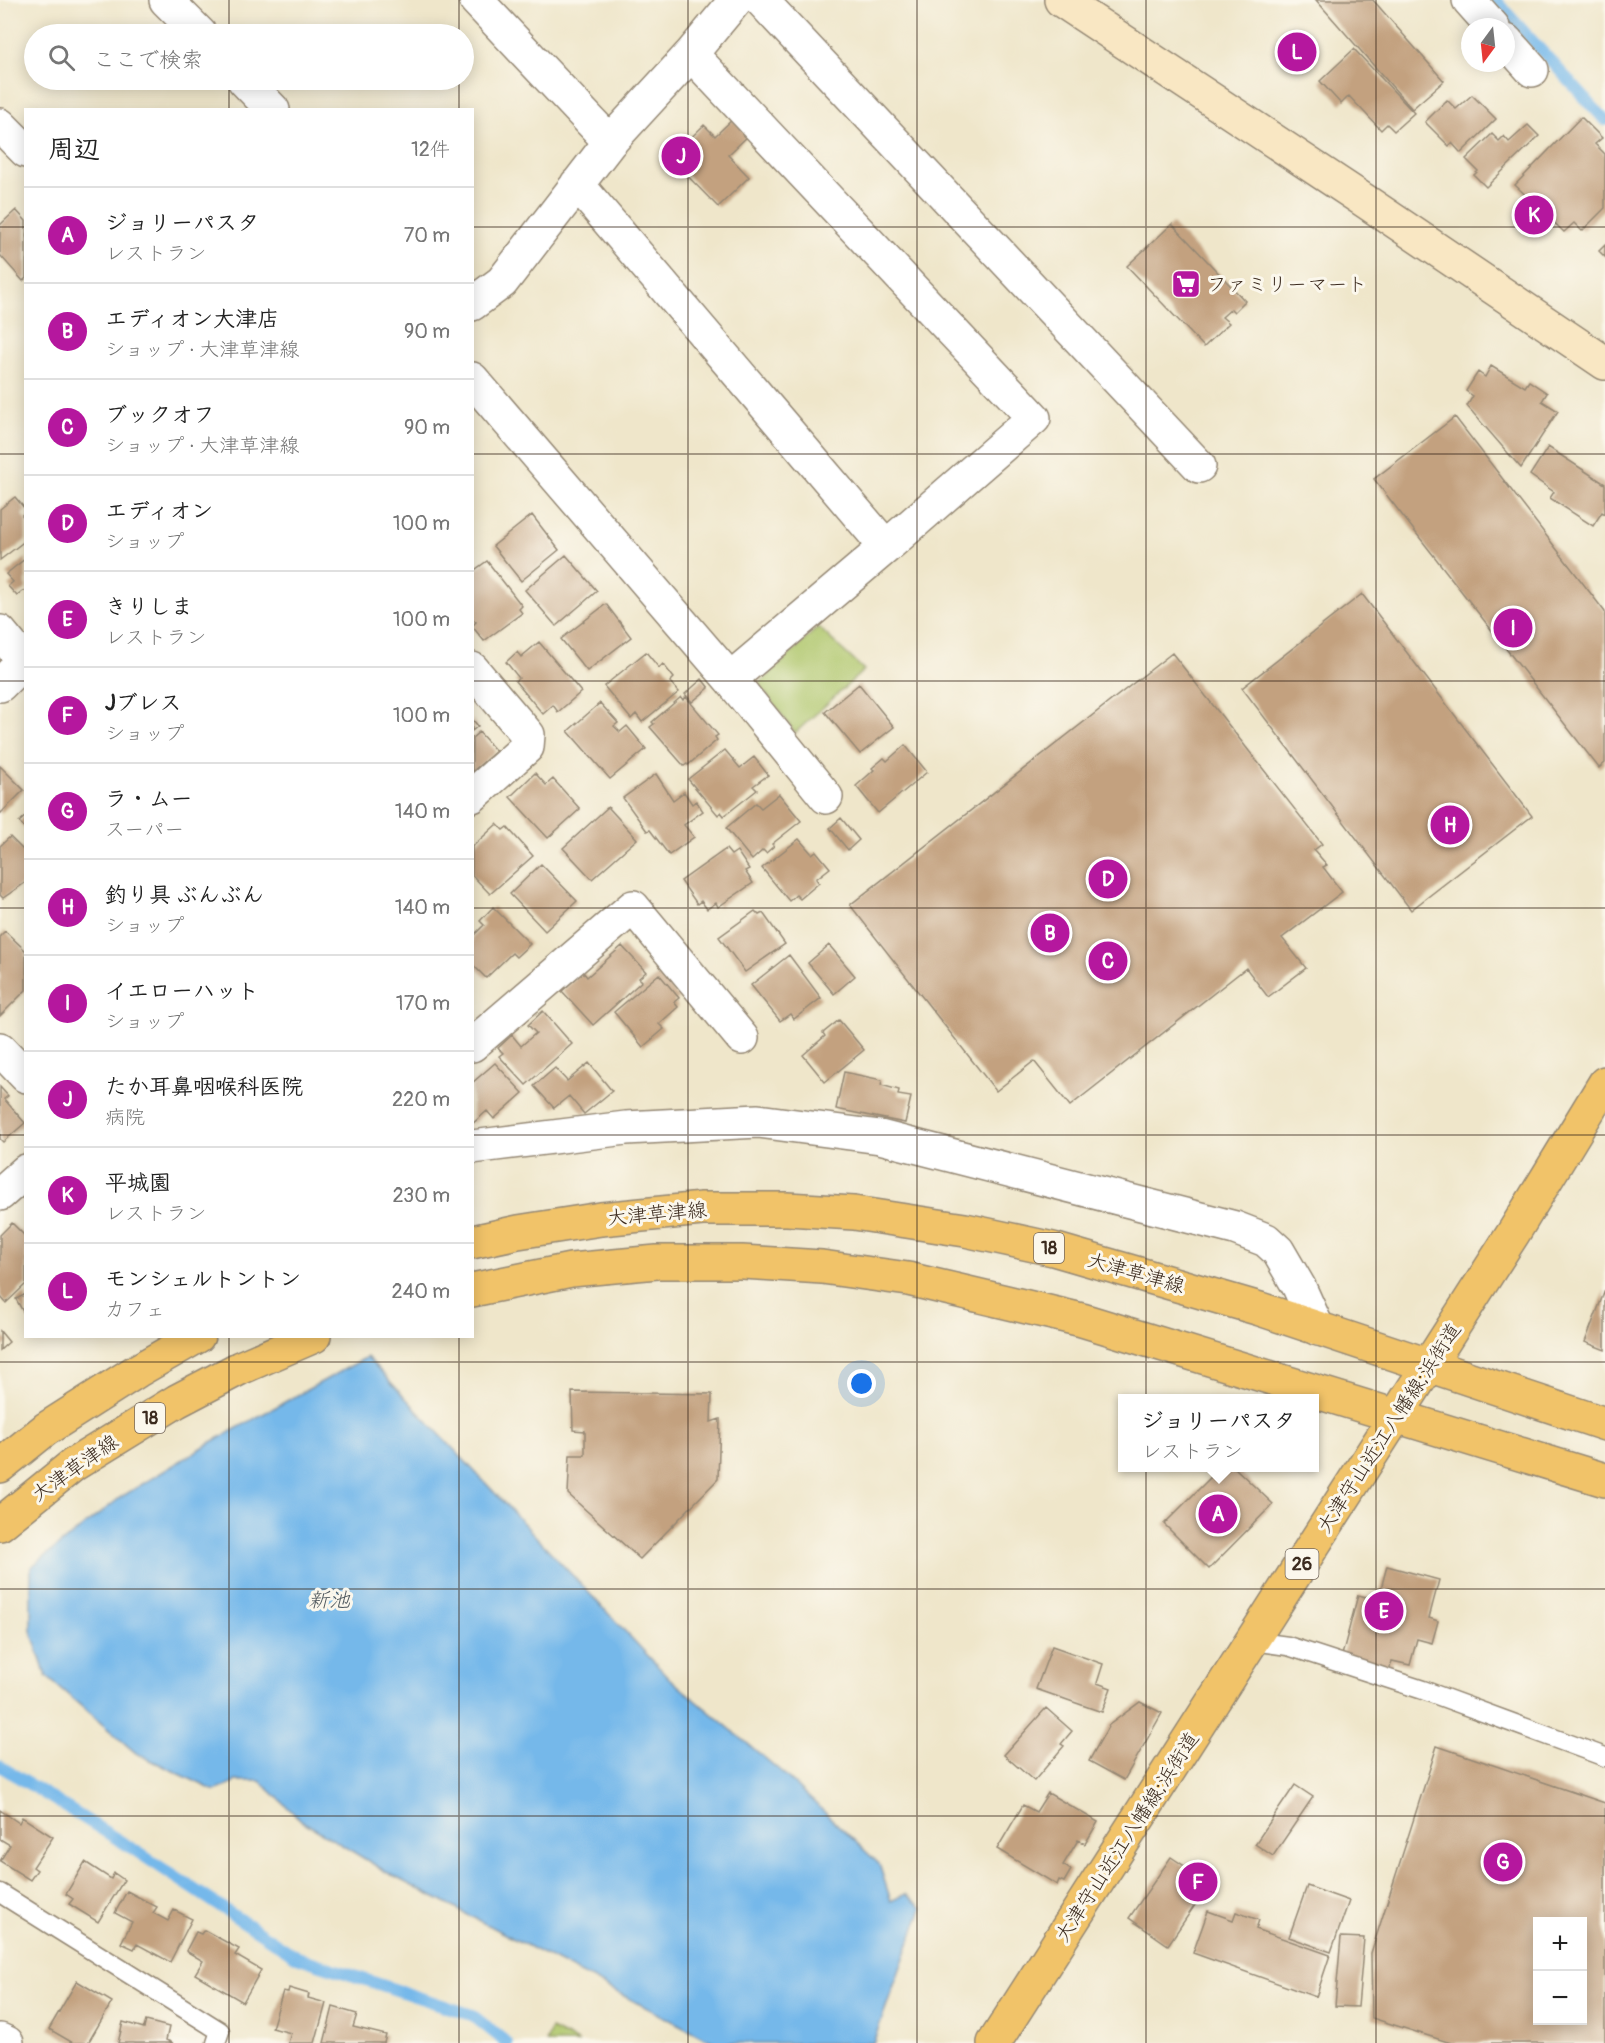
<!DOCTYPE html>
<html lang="ja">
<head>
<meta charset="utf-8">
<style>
  :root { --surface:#fff; --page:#f6f6f6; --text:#222; --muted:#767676; --line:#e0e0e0; --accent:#b5179e }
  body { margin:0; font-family:Pangolin,"Klee One",sans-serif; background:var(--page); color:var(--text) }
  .controls { position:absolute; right:18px; bottom:18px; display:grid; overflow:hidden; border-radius:0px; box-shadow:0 3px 15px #0003 }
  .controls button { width:54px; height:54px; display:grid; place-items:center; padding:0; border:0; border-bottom:2px solid var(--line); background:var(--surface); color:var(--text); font:30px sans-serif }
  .compass { position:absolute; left:1461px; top:18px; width:54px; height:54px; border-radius:50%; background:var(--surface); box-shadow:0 3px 15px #0003; rotate:195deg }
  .you { position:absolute; left:862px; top:1384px; width:21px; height:21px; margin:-15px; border:4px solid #fff; border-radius:50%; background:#1a73e8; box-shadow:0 0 0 9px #1a73e833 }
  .badge { display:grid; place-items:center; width:39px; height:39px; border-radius:50%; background:var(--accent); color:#fff; font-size:20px; font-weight:700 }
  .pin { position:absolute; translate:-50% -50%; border:3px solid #fff; box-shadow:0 2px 6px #0006 }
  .popup { position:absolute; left:1118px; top:1394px; width:201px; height:78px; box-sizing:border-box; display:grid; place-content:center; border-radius:0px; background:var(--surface); filter:drop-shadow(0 2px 4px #0005); font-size:20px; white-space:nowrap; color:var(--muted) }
  .popup b { font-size:22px; color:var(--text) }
  .popup::after { content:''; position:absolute; left:50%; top:100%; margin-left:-12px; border:12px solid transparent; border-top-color:var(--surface) }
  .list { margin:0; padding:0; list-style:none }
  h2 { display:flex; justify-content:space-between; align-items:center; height:78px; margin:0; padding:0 24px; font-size:26px }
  h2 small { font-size:20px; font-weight:400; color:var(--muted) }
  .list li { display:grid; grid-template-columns:39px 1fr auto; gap:18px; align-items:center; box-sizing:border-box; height:96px; padding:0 24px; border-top:2px solid var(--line) }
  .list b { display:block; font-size:22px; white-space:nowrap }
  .list p { margin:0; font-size:20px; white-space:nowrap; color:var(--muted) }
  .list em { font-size:20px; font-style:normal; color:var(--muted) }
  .icon { flex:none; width:33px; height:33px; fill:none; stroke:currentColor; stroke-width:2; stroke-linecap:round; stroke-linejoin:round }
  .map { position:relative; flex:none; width:1605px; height:2043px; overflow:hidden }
  .search { position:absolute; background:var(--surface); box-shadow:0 3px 15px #0003; left:24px; top:24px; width:450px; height:66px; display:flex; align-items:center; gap:15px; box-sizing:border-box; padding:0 21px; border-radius:33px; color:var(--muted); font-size:22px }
  .panel { position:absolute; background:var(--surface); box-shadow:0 3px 15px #0003; left:24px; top:108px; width:450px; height:1230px; border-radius:0px }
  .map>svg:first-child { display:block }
  .green { fill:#aec66b; stroke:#747844; stroke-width:1.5 }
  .water { fill:#74b8ea; stroke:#587184; stroke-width:1.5 }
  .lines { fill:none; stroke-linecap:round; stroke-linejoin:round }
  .stream { stroke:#74b8ea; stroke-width:12 }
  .building { fill:#c3a17f; fill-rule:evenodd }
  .lane-casing { stroke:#958874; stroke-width:21 }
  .street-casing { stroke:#958874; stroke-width:36 }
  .secondary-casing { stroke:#958874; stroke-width:36 }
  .primary-casing { stroke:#958874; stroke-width:36 }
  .lane { stroke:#fff; stroke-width:18 }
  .street { stroke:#fff; stroke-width:33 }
  .secondary { stroke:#f9e7c3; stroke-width:33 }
  .primary { stroke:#f1c369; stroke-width:33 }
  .grid { fill:none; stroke:#3b2a1e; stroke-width:1.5; stroke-opacity:0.55 }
  .labels { text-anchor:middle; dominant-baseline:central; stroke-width:6; stroke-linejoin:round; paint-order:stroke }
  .shield { fill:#fbf7ec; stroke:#75685c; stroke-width:1.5 }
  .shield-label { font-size:18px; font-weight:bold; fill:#3b2a1e }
  .poi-label { font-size:20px; fill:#3b2a1e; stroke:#fbf7ec; text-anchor:start }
  .street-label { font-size:20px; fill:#3b2a1e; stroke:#fbf7ec }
  .water-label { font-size:21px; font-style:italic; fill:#4c555b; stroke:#fbf7ec }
</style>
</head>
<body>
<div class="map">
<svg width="1605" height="2043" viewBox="0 0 1605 2043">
  <rect width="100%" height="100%" fill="#fbf7ec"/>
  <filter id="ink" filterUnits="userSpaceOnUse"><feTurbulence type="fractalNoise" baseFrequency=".0167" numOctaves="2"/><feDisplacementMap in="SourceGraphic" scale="12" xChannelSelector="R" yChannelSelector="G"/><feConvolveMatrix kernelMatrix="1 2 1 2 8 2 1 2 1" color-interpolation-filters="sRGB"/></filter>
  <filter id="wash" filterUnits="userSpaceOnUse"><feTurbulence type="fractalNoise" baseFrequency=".008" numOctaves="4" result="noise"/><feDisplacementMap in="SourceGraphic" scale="24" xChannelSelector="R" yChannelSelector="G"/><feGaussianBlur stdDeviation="1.35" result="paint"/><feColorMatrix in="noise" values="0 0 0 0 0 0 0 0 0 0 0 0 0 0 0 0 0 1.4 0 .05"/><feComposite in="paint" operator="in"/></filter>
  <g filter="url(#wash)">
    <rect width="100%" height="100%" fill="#efe6ca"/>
    <!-- green -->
    <path class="green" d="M818,627L864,670L795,733L759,684Z
      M551,2029L579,2043H546Z"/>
    <!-- water -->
    <path class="water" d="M367,1357L669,1678L784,1774L879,1864L891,1901L906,1894L922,1908L873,2043H717L705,2038L393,1876L302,1821L260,1781H236L215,1791L136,1753L46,1676L31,1631V1567L121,1497L210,1443Z"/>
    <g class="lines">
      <!-- stream -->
      <path class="stream" d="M1495,0L1605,120
        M0,1766L133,1849L297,1957L472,2015L507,2043"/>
    </g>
    <g id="blocks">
      <!-- building -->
      <path class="building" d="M1316,0H1373L1444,81L1412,109Z
        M1354,49L1414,113L1394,131L1387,124L1381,130L1349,96L1341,104L1320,81Z
        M1472,95L1496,119L1461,153L1452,143L1449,146L1425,122L1447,100L1456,109Z
        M1581,117L1602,138L1595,144L1605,154V208L1582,231L1574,223L1564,232L1515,185Z
        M733,119L749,135L728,155L749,177L718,207L670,158L704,125L715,136Z
        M1528,125L1539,136L1486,187L1474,175L1478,171L1466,159L1492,134L1499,141L1504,136L1509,142Z
        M16,210L26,221V278L23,281L0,255V225Z
        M1172,224L1245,301L1234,312L1231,309L1222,317L1229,323L1204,347L1127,266Z
        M1605,245V257L1599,251Z
        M1491,366L1525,387L1529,381L1547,393L1542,401L1558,411L1521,468L1467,406L1473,396L1466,391L1478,372L1485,377Z
        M1455,417L1605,612V763L1599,768L1374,479Z
        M1548,447L1605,484V514L1602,512L1593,526L1550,498L1554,492L1530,475Z
        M15,497L26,510L22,515L26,520V540L0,560V509Z
        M532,515L559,550L521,581L493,546Z
        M566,555L597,591L556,626L525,590Z
        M26,558V589L17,596L8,586L13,582L6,574Z
        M487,561L522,606L519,609L522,613L484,641L472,626L476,622L472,618V572Z
        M1362,594L1532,816L1411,910L1242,688Z
        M606,604L631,637L587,671L561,639Z
        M539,642L581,692L558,712L553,705L543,714L515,681L519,678L506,662L517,652L521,657Z
        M646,652L659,668L663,664L674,678L670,682L679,692L642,722L636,714L631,719L604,686Z
        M1172,653L1322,844L1314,850L1327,865L1323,867L1342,892L1282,938L1306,968L1268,997L1246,968L1070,1106L1034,1061L996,1091L850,905Z
        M702,679L709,688L692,702L685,694Z
        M859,684L894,727L860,754L825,712Z
        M681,697L683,700L686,697L718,735L715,737L717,740L688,765L687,764L684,766L650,727L654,724L652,722Z
        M600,703L618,723L614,726L620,732L627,726L646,749L610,779L568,731Z
        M472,719L478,726L472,731Z
        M479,732L496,751L472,772V738Z
        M905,745L927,772L878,813L856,786L874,770L872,768L884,758L887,761Z
        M725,750L740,768L754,757L768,775L753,786L757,790L724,816L721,812L718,815L688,779Z
        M0,766L24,790L0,814Z
        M535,773L546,785L553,779L580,809L548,838L510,797Z
        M656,774L673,800L684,792L692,804L696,801L703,811L684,825L694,837L669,855L650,830L647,831L623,798Z
        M779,794L801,821L772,844L774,846L766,853L763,850L752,860L726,828L756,803L761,808Z
        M608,807L637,839L592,879L563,848Z
        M26,816V829L19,822Z
        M841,818L859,840L848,850L830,828Z
        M497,824L503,830L507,827L533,856L490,894L472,875V847Z
        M10,837L26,853V882L3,898L0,895V846Z
        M799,839L812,854L816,851L830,868L816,879L819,883L800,899L796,895L789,901L762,868Z
        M726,849L731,855L737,851L749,869L745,871L753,883L718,907L716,903L707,909L701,901L697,904L681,881Z
        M541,864L577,901L545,931L510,894Z
        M493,907L530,944L516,957L512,953L486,978L472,964V937L484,925L480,921Z
        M755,911L759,915L763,913L785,944L745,972L719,937Z
        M5,931L26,951V990L0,1016V936Z
        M829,945L855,976L834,994L808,963Z
        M622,946L646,972L639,978L642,981L593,1025L562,991L583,972L587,977Z
        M789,955L821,998L794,1019L790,1014L780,1021L751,985Z
        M659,974L679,998L674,1002L678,1007L659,1024L664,1029L643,1047L614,1012Z
        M543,1011L572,1044L526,1085L499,1056L503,1053L498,1048L512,1035L521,1046L536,1033L528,1025Z
        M839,1020L864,1050L825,1082L803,1055L825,1036L823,1033Z
        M495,1063L523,1093L494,1119L487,1111L472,1124V1083Z
        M589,1063L612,1091L584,1114L569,1096L554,1108L534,1086L555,1068L567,1081Z
        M844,1072L882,1080L881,1085L899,1090L898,1095L911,1097L905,1123L836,1109Z
        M0,1087L8,1096L4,1099L25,1123L3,1142L0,1139Z
        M12,1223L26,1237V1284L6,1303L0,1296V1235Z
        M1605,1290V1350L1585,1342Z
        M26,1294V1317L16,1299Z
        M0,1331L9,1342L0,1350Z
        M572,1392L712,1394L711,1422L720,1419L718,1479L640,1559L568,1494L570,1455H585V1431L573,1430Z
        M1220,1468H1235L1273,1504L1209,1569L1164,1524Z
        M1387,1566L1439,1580L1429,1618L1438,1621L1432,1643L1417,1639L1410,1665L1392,1661L1389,1671L1341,1659L1358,1595L1378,1600Z
        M1052,1646L1103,1664L1097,1683L1111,1688L1102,1712L1036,1689Z
        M1140,1702L1162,1713L1124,1780L1089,1761L1109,1725Z
        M1046,1708L1072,1731L1061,1744L1064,1746L1034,1781L1004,1755Z
        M1437,1746L1605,1803V2043H1451L1372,2018L1371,1953ZM1538,1922H1582V2020H1538Z
        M1295,1785L1313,1797L1273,1856L1255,1844Z
        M1048,1793L1098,1822L1085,1844L1078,1840L1063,1865L1071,1870L1064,1882L1059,1880L1057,1885L997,1849L1023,1805L1036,1812Z
        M0,1810L19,1823L22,1817L53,1837L33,1867L37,1870L30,1880L0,1861L10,1845L0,1839Z
        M1171,1857L1210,1883L1168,1945L1129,1918Z
        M85,1862L111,1879L114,1873L124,1880L98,1922L69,1904L73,1899L66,1894Z
        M1307,1886L1349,1901L1331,1952L1289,1937Z
        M127,1891L157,1907L153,1913L168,1921L174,1910L192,1919L170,1962L137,1944L134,1949L121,1943L132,1922L115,1913Z
        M1208,1911L1233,1920L1236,1912L1259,1920L1256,1929L1330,1955L1316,1997L1193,1953Z
        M204,1930L239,1949L235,1955L261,1970L243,2002L195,1974L203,1961L186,1951L196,1932L201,1934Z
        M1341,1937L1364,1938L1358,2007L1335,2006Z
        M77,1981L112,2002L88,2043H73L49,2029Z
        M289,1988L309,1994L308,1998L326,2003L315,2043H288L291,2033L272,2028L283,1991L288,1992Z
        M333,2007L357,2014L353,2027L386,2035L384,2043H324Z
        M146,2021L169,2027L166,2040L173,2043H118L123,2022L144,2028Z"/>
    </g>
  </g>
  <g filter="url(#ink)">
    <use href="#blocks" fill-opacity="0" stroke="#958874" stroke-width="1.5"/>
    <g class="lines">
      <!-- lane casing -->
      <g class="lane-casing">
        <path id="lane" d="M1252,1641L1288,1646L1423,1690L1605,1757
          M0,1893L220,2031L216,2043"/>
      </g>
      <!-- street casing -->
      <g class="street-casing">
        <path id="street" d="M166,0L200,34
          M476,0L610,142L691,54
          M761,0L1199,466
          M1469,0L1493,27
          M1506,41L1532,70
          M244,80L273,110
          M0,125L26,151
          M577,184L886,547L1034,418L691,54L736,0
          M472,304L502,282L610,142
          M472,379L730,679L886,547
          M0,632L24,661L26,660
          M472,669L528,735L527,747L472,796
          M730,679L826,797
          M0,685L24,661
          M472,1045L633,907L742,1038
          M0,1049L26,1076
          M472,1147L626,1128L758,1121L880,1137L1235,1228L1266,1240L1278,1251L1299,1287L1318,1329
          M0,1194L26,1171
          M0,2040L7,2043"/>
      </g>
      <!-- secondary casing -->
      <g class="secondary-casing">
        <path id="secondary" d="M1061,0L1365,201L1605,363"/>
      </g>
      <!-- primary casing -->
      <g class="primary-casing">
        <path id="primary" d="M472,1242L518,1232L601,1219L702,1209H787L854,1213L965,1230L1053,1249L1260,1309L1605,1424
          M472,1290L571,1270L657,1262H742L822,1267L908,1279L1082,1320L1605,1480
          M0,1466L46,1429L137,1371L198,1336
          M0,1524L73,1465L177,1401L240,1368L314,1336
          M994,2043L1514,1232L1605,1083"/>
      </g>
      <!-- lane -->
      <use href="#lane" class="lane"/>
      <!-- street -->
      <use href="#street" class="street"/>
      <!-- secondary -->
      <use href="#secondary" class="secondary"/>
      <!-- primary -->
      <use href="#primary" class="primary"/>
    </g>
  </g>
  <!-- grid -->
  <path class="grid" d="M229,0V34M459,0V34M688,0V2043M917,0V2043M1146,0V2043M1376,0V2043M229,80V110M459,80V110M0,227H26M472,227H1605M0,454H26M472,454H1605M0,681H26M472,681H1605M0,908H26M472,908H1605M0,1135H26M472,1135H1605M229,1336V2043M459,1336V2043M0,1362H1605M0,1589H1605M0,1816H1605"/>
  <!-- icons -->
  <defs>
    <g id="supermarket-square" transform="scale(1.5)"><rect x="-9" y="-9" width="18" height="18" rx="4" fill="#b5179e" stroke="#fbf7ec"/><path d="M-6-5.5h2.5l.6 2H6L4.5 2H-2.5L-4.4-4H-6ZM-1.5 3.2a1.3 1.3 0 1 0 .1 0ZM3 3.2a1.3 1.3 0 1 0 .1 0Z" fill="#fff"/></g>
  </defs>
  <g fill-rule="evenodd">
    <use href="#supermarket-square" x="1186" y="284"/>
  </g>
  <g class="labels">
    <!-- shield labels -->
    <g class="shield">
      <rect x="1034" y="1233" width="30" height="30" rx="4.5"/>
      <rect x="135" y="1403" width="30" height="30" rx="4.5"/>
      <rect x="1285.5" y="1549" width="33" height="30" rx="4.5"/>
    </g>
    <g class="shield-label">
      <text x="1049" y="1248">18</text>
      <text x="150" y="1418">18</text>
      <text x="1302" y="1564">26</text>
    </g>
    <!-- poi labels -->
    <g class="poi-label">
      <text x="1207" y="284">ファミリーマート</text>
    </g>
    <!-- street labels -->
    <g class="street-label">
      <text transform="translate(657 1214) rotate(-5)">大津草津線</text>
      <text transform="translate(1136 1273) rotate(16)">大津草津線</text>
      <text transform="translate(1389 1428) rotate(-57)">大津守山近江八幡線;浜街道</text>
      <text transform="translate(75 1468) rotate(-35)">大津草津線</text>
      <text transform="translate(1127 1837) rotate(-57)">大津守山近江八幡線;浜街道</text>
    </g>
    <!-- water labels -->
    <g class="water-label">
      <text x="329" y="1600">新池</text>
    </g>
  </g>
</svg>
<div class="controls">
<button>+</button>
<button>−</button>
</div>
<svg class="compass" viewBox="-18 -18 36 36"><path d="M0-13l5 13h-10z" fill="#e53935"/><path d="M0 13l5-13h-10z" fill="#767676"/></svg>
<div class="you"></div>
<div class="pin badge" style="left:1218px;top:1514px">A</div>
<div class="popup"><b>ジョリーパスタ</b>レストラン</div>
<div class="pin badge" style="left:1050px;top:933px">B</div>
<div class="pin badge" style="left:1108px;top:961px">C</div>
<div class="pin badge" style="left:1108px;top:879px">D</div>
<div class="pin badge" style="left:1384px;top:1611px">E</div>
<div class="pin badge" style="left:1198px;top:1882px">F</div>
<div class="pin badge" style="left:1503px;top:1862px">G</div>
<div class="pin badge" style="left:1450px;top:825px">H</div>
<div class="pin badge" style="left:1513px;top:628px">I</div>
<div class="pin badge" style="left:681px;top:156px">J</div>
<div class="pin badge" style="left:1534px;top:215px">K</div>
<div class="pin badge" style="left:1297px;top:52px">L</div>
<div class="search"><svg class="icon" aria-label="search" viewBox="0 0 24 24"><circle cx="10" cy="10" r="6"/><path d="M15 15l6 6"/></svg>ここで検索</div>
<section class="panel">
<h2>周辺<small>12件</small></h2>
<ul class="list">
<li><span class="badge">A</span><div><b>ジョリーパスタ</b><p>レストラン</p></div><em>70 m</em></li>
<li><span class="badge">B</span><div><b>エディオン大津店</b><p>ショップ · 大津草津線</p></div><em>90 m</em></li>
<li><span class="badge">C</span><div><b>ブックオフ</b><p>ショップ · 大津草津線</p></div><em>90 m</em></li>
<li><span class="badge">D</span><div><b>エディオン</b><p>ショップ</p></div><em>100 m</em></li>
<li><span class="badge">E</span><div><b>きりしま</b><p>レストラン</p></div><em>100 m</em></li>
<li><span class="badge">F</span><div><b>Jブレス</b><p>ショップ</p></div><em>100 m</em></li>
<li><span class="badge">G</span><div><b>ラ・ムー</b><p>スーパー</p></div><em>140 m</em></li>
<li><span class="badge">H</span><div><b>釣り具 ぶんぶん</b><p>ショップ</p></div><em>140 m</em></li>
<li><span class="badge">I</span><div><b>イエローハット</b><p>ショップ</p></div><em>170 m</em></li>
<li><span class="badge">J</span><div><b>たか耳鼻咽喉科医院</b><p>病院</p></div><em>220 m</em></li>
<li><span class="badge">K</span><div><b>平城園</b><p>レストラン</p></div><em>230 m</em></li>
<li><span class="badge">L</span><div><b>モンシェルトントン</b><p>カフェ</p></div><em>240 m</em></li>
</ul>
</section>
</div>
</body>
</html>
